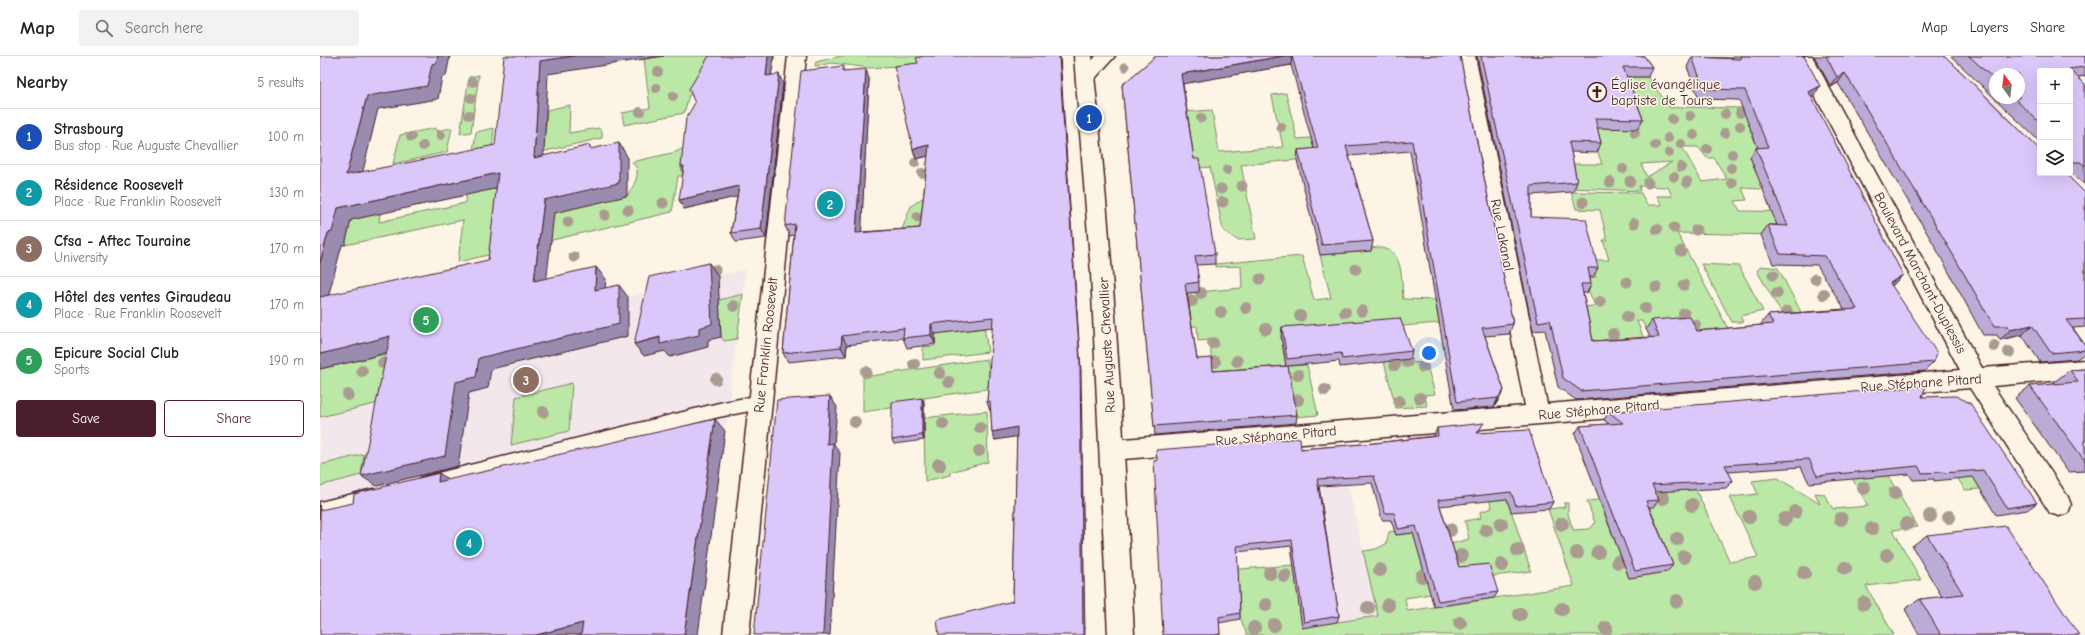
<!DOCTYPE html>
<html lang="en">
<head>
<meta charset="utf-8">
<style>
  :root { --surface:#fff; --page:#f2f2f2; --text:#222; --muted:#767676; --line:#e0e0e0; --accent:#4a1f2b }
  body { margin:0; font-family:"Comic Neue",sans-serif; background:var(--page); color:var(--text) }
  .controls { position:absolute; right:12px; top:12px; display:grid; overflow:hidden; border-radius:4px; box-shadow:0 4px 16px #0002 }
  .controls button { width:36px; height:36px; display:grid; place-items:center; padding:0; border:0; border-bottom:1px solid var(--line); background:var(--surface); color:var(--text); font:20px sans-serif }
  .compass { position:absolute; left:1669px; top:12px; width:36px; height:36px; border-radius:50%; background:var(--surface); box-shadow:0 4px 16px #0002; rotate:346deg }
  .you { position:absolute; left:1109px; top:297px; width:14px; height:14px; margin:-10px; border:3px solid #fff; border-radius:50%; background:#1a73e8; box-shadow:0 0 0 6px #1a73e833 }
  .badge { display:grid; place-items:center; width:26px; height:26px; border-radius:50%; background:var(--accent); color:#fff; font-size:13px; font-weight:700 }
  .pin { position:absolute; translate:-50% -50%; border:2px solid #fff; box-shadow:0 1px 4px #0006 }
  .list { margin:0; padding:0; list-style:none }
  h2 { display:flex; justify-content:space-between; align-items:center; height:52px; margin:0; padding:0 16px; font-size:17px }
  h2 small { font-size:13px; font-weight:400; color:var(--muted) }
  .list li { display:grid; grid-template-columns:26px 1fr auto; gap:12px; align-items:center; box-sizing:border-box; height:56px; padding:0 16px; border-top:1px solid var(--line) }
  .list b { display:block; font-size:15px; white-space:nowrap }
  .list p { margin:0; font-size:13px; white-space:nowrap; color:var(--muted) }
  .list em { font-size:13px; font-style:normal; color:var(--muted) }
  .actions { display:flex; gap:8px; padding:12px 16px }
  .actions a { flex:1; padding:9px 0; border:1px solid var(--accent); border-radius:4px; text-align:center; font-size:14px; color:var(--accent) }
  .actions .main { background:var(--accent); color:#fff }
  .icon { flex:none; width:22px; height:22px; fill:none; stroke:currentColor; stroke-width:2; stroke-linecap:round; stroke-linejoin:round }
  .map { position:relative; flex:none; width:1765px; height:579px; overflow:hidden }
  header { display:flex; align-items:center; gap:24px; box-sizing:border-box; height:56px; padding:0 20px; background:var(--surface); border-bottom:1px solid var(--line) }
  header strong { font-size:19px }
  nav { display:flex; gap:22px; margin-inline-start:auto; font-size:14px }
  .search { width:280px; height:36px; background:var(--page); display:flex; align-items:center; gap:10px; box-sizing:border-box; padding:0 14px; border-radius:4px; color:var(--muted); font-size:15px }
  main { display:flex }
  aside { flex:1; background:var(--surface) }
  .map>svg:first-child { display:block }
  .built { fill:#f2e8eb }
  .green { fill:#bbe8a6; stroke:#828468; fill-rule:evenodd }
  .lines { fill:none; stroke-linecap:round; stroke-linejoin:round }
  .service-casing { stroke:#4a1f2b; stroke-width:3 }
  .minor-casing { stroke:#4a1f2b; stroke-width:3 }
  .tertiary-casing { stroke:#4a1f2b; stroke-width:3 }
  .service { fill:#fcf5e5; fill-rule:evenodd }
  .minor { fill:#fcf5e5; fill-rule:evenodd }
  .tertiary { fill:#fcf5e5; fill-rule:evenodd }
  .tree { fill:#aa9b90 }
  .wall { fill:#bbacd7; stroke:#4a1f2b; fill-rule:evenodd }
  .shaded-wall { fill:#998caf; stroke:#4a1f2b }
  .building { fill:#dac8fa; stroke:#4a1f2b }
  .labels { text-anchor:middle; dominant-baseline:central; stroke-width:3; stroke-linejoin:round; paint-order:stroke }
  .poi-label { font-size:14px; fill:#4a1f2b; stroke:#fcf5e5; text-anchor:start }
  .street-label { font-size:14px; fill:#4a1f2b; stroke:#fcf5e5 }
</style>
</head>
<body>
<header>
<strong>Map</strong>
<div class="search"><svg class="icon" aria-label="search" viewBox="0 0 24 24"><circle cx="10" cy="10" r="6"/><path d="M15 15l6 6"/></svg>Search here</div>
<nav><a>Map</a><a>Layers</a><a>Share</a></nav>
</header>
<main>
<aside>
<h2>Nearby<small>5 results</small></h2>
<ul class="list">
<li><span class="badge" style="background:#1a4fb4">1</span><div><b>Strasbourg</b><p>Bus stop · Rue Auguste Chevallier</p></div><em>100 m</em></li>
<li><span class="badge" style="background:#0f9aa8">2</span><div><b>Résidence Roosevelt</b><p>Place · Rue Franklin Roosevelt</p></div><em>130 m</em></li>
<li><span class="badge" style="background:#8d6e63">3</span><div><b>Cfsa - Aftec Touraine</b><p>University</p></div><em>170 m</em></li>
<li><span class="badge" style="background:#0f9aa8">4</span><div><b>Hôtel des ventes Giraudeau</b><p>Place · Rue Franklin Roosevelt</p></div><em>170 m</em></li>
<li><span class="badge" style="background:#2e9e5b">5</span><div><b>Epicure Social Club</b><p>Sports</p></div><em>190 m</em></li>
</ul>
<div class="actions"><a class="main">Save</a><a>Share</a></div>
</aside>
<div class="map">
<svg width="1765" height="579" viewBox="0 0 1765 579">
  <rect width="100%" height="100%" fill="#fcf5e5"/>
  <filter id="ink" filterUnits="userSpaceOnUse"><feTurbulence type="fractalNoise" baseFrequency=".025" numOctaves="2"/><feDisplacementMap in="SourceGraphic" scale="8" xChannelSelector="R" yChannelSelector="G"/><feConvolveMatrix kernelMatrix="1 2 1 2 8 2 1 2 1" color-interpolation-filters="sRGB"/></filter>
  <g filter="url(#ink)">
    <!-- built -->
    <path class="built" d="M426,213L405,375L306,397L0,578V313Z
      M1021,397L1058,560L982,572L966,454Z"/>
    <!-- green -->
    <path class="green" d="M343,0H397L377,38L369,39L364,57L304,69L302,57L330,52L324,3Z
      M521,0H625L631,12L578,10L549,12L512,7L495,10L496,6Z
      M159,19L151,76L140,78L149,21Z
      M1299,21H1328L1350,52L1367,51L1422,52L1425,57L1453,76L1430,75L1443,103L1446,126L1439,128L1442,133L1422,132L1427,144L1415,145L1420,155L1498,156L1462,179L1357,177L1412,280L1383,283L1363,270L1326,273L1322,265H1317L1324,283L1229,291L1259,251L1275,250L1263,222L1276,221L1271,204H1289L1283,184H1287L1280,154L1256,153L1251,136L1321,137L1327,149H1342L1337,140H1352L1348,131L1319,130L1320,135L1251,132L1235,108H1282L1269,72ZM1362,91H1378L1387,102H1394L1407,123L1382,126ZM1352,106L1327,121L1321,108Z
      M966,37L977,83L991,82L997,102L921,109L936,183L917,184L903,174L890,111L869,113L866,56L892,54L899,96L963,91L952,40V39Z
      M250,49L249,77L278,72L282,75V82L217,97L307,140C314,129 323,116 312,106L356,96L368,90L361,111L363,120H358L352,156L138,206L143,164L25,189L39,131L60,158L59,166L145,147L156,76L174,72L172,92L225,81L227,54Z
      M116,72V75L132,72L127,96L73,108L80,79Z
      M608,138L604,182L578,184L591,150Z
      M1058,191C1064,193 1072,194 1075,199C1083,210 1082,231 1083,243L1115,244L1119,267L961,280L966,310L987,309L998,359L975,361L893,324L890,284L878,285L877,270H871L866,237L922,232L921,210L895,211V208L982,200L994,244L1011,242L1000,199L1051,195L1050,192Z
      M1381,208L1419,210L1443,255L1420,260L1423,266H1412Z
      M1441,210L1458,212L1483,260H1463L1437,215Z
      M423,238L417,283L404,285L401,281L399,244Z
      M664,270L668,296L603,304V291L615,290V278Z
      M74,296L63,346L0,361V313Z
      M1063,302H1087L1092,307L1106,306L1115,338L1105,339L1107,350L1076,352Z
      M667,303L673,332L604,342V347L543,356V321Z
      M252,327L249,375L191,389L196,341Z
      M667,355L668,406L630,416V419L605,425L604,362Z
      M1621,396L1675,432L1645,434Z
      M44,398L41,419L0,430V409Z
      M1564,413L1598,471L1573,474L1601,524L1546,530L1574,579H927C918,559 914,536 907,514L974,509L1017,566L1058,560L1043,495L1056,493L1066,488L1069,476L1074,475L1076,479L1093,477L1127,489L1149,483L1145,465L1161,462L1160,456L1172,452L1166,433L1179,418L1211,515L1167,521L1111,538L1085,542L1087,555L1254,530L1228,453L1245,451L1244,447H1248V458L1253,474L1270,473L1275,467L1267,445L1279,444L1309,522L1347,515L1321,452L1326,435L1367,415L1410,506L1438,501L1410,441L1438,438L1432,425L1458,422L1500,448L1495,437L1504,438L1513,453L1548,450L1529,417Z"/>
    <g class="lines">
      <!-- service casing -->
      <g class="service-casing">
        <path id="service" d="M440,339L446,341L448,346L446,351L440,353L399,361L106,436L100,434L97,428L100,422L106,420L399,347Z
          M53,433L59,435L62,441L59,447L0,462V446Z"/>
      </g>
      <!-- minor casing -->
      <g class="minor-casing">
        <path id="minor" d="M468,0H486L429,579H403Z
          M776,0H795L771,27L765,29L759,27L756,23Z
          M1137,0H1155L1227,348L1640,314L1474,0H1492L1662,312L1765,304V322L1673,330L1748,441L1751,449L1748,457L1739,460L1730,457L1650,332L792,404L784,401L780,394L784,387L792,384L1205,350Z"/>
      </g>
      <!-- tertiary casing -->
      <g class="tertiary-casing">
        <path id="tertiary" d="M754,0H772C793,193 804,386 814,579H788L771,217Z"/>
      </g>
      <!-- service -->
      <use href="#service" class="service"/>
      <!-- minor -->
      <use href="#minor" class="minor"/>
      <!-- tertiary -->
      <use href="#tertiary" class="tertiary"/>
    </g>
    <!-- trees -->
    <g class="tree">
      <circle cx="805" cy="11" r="4.5"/>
      <circle cx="338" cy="16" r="5"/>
      <circle cx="153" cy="26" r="5"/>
      <circle cx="336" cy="32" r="5"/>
      <circle cx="353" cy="40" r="5"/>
      <circle cx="151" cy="42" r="5"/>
      <circle cx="320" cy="56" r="5"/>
      <circle cx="1420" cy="57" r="5"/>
      <circle cx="1405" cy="58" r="5"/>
      <circle cx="149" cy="59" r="5"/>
      <circle cx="1370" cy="60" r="5"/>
      <circle cx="881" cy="62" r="5"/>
      <circle cx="1352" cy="63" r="5"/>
      <circle cx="1420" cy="70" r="5"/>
      <circle cx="961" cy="71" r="5"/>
      <circle cx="1315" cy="77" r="5"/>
      <circle cx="1405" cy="77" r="5"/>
      <circle cx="121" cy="79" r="5"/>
      <circle cx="1374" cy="79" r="5"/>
      <circle cx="91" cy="81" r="5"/>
      <circle cx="1348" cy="82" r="5"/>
      <circle cx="1361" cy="88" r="5"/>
      <circle cx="1335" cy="89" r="5"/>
      <circle cx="103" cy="90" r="5"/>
      <circle cx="1387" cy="93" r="5"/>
      <circle cx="1349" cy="97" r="5"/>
      <circle cx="1412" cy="98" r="5"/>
      <circle cx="595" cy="107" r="5"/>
      <circle cx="1361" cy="111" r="5"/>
      <circle cx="1411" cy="112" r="5"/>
      <circle cx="1303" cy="113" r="5"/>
      <circle cx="907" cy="114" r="5"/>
      <circle cx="602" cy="117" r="5"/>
      <circle cx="1354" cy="121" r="5"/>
      <circle cx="1310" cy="125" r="5.5"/>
      <circle cx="1290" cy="126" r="5.5"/>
      <circle cx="1367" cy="126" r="5.5"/>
      <circle cx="1328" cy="127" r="5.5"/>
      <circle cx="1412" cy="127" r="5.5"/>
      <circle cx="922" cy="130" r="5.5"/>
      <circle cx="901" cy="133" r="5.5"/>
      <circle cx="903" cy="146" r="5.5"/>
      <circle cx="1263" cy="146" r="5.5"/>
      <circle cx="343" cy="147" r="5.5"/>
      <circle cx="308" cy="154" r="5.5"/>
      <circle cx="285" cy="159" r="5.5"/>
      <circle cx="598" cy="161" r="5.5"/>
      <circle cx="248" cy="166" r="5.5"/>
      <circle cx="1314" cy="167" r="5.5"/>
      <circle cx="1354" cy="172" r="5.5"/>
      <circle cx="1337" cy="173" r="5.5"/>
      <circle cx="1376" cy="174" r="5.5"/>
      <circle cx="1361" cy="195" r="5.5"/>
      <circle cx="254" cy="201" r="5.5"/>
      <circle cx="1036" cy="213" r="5.5"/>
      <circle cx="395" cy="214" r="5.5"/>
      <circle cx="1453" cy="219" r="5.5"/>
      <circle cx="940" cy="223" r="5.5"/>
      <circle cx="1495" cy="223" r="5.5"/>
      <circle cx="1307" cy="226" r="5.5"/>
      <circle cx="1364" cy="229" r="5.5"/>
      <circle cx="1336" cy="231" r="5.5"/>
      <circle cx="881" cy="237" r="6"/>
      <circle cx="1457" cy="237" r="6"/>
      <circle cx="1504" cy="238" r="6"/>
      <circle cx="872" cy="245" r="6"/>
      <circle cx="1280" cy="246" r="6"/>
      <circle cx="414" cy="250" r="6"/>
      <circle cx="926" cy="252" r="6"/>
      <circle cx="1325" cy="252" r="6"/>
      <circle cx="1042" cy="255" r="6"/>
      <circle cx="901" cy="256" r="6"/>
      <circle cx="1025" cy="256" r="6"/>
      <circle cx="1467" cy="256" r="6"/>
      <circle cx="1364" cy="258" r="6"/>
      <circle cx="980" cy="260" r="6"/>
      <circle cx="1307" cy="261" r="6"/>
      <circle cx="1375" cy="269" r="6"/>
      <circle cx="946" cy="273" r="6"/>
      <circle cx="1293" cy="278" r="6"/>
      <circle cx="893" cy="287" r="6"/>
      <circle cx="1674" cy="290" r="6"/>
      <circle cx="1689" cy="296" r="6"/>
      <circle cx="917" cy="305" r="6"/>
      <circle cx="895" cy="306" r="6"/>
      <circle cx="1087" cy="306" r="6"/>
      <circle cx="63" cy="307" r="6"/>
      <circle cx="594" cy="308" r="6"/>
      <circle cx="1075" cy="309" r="6"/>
      <circle cx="1103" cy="311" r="6"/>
      <circle cx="42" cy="315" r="6"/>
      <circle cx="546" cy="316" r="6"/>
      <circle cx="620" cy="317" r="6"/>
      <circle cx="978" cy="319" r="6"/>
      <circle cx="396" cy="323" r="6"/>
      <circle cx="629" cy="326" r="6"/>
      <circle cx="1005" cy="334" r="6"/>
      <circle cx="28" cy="339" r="6"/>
      <circle cx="1100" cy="342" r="6"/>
      <circle cx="978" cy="344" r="6"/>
      <circle cx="1079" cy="345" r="6"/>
      <circle cx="223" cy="356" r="6"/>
      <circle cx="535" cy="366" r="6"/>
      <circle cx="623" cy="368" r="6"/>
      <circle cx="660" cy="372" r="6"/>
      <circle cx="659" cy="395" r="6"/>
      <circle cx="619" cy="409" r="7"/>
      <circle cx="1544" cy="432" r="7"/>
      <circle cx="1575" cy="437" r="7"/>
      <circle cx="1343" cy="442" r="7"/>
      <circle cx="1372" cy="449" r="7"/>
      <circle cx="1475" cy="456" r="7"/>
      <circle cx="1610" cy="460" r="7"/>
      <circle cx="1429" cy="461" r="7"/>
      <circle cx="1629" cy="461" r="7"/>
      <circle cx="1465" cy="463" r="7"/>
      <circle cx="1521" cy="463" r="7"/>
      <circle cx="1181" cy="468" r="7"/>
      <circle cx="1242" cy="468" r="7"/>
      <circle cx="1587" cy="468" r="7"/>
      <circle cx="1552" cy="473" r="7"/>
      <circle cx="1130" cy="474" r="7"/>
      <circle cx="1166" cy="474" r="7"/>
      <circle cx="1357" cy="483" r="7"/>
      <circle cx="1198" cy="494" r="7"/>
      <circle cx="1278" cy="496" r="7"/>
      <circle cx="1257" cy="497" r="7"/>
      <circle cx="1567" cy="499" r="7"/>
      <circle cx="1141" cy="500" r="7"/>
      <circle cx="1364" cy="501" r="7"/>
      <circle cx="1298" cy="506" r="7"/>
      <circle cx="1182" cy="509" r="7"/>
      <circle cx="1525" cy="512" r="7"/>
      <circle cx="1060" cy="514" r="7"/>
      <circle cx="950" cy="517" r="7"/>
      <circle cx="1484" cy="517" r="7"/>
      <circle cx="965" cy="520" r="7"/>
      <circle cx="1102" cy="520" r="7"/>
      <circle cx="1435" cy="526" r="7"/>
      <circle cx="1357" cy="545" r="7"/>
      <circle cx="1544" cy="547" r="7"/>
      <circle cx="946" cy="549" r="7"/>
      <circle cx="1068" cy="549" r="7"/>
      <circle cx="1048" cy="552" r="7"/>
      <circle cx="1242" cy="553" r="7"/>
      <circle cx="1200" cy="558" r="7"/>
      <circle cx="1140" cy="567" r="7"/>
      <circle cx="954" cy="569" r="7"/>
      <circle cx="934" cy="572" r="7"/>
      <circle cx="1286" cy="572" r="7"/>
    </g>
    <!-- wall -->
    <path class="wall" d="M389,0H454L451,19L463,28L446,182L416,186L411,177L417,140L364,153L363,113L361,110L375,47Z
      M836,0H1140L1193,268L1189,278L1165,280L1184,334L1179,343L1174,351L1134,354L1090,95L1029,100L1053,185L1051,195L1000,199L977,104L978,94L994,93L971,9L863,27L874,103L895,198V208L876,209L879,226V236L867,237L877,303L893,315L966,310L961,280L962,271L1092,295L1090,303L1020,311L1019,305L968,310L977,359L976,367L835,379L802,29Z
      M1157,0H1324L1332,11L1328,21H1307L1323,63L1318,73L1277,72L1281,87L1277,97L1251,96L1257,126L1253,136L1211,139V161L1278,212L1273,221H1270L1271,228L1267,237H1263L1273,285L1330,281L1326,273L1332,264L1377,275L1441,269V268L1448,259L1524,253L1497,209L1453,208L1441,179L1448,169H1457L1430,101L1436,92H1438L1419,44L1379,43L1367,11L1372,1L1412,2L1413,0H1484L1494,40L1491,41L1574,228L1571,230L1614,306L1605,315L1256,344L1238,331L1225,274L1213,275Z
      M1494,0H1625L1720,94L1765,137V271L1753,272L1765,289V297L1757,303L1720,306L1702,279L1680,284L1677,279H1663L1613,187L1518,27L1511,31Z
      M1631,0H1765V20L1758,21L1765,28V129L1750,116V15H1720V86ZM1675,18L1699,42H1675Z
      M597,7L761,315L693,545L697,380L675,384L672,376L671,355H670L667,346L673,271L615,278V288L587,292L583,282L527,289L526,300L468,306L463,297L474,179L470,180L465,170L526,15L549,23L541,176L600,172L608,100L596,103L593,93Z
      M1765,313V415L1748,416L1695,342L1710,330L1735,328L1734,326L1750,314Z
      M1602,341L1717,447L1707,454L1676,459L1653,421L1614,425V423L1593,424L1589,418L1489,427L1481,411L1408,416L1413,425L1406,432L1335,436L1339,444L1333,451H1329L1353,509L1347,516L1309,522L1255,378L1260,370L1289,368L1284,364L1289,356Z
      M602,342L604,347V384L574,388L572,384Z
      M1117,372L1160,375L1159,377L1233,446L1229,453L1191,456L1187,443L1120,450L1139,511L1178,536L1174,542L1114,551L1093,477L1076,479L1071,464H1062L1052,427L999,430L1019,560L1017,566L982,572L971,490L917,496L920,557V563L899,567L900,579H843L981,393L1055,387L1114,380Z
      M1607,479L1759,579H1599L1585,553L1600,543L1622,541L1592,490Z"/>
    <!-- shaded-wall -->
    <path class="shaded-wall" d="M118,0H130L126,20L122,21L118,43L58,53L39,131L26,119L47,40L112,8Z
      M254,0H344L228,18L223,114L214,102L220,5Z
      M448,0H454L450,29L446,20Z
      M739,0H740L761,315L765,579H763Z
      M963,0H972L971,9L862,28L861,18Z
      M546,13L549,23L541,187L536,177Z
      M1525,17L1518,27L1511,31L1517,21Z
      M459,18L463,28L446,182L441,173Z
      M1500,30L1494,40L1482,46L1489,36Z
      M299,87L307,100V140L234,157L225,237L214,225L224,144Z
      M609,89L612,99L596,103L593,93Z
      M178,117L188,130L31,164L25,189H22L4,256L0,252V207L8,177L18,152Z
      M419,130L424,139L364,153L359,144Z
      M389,207L398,220L401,281L388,284V291L350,301L345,295L324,300L314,288L379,272Z
      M276,211L286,223L284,246L275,234Z
      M1583,219L1574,228L1561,237L1570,227Z
      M299,229L308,241V280L171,313L168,332L149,337L138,410L57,430L41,420L136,326L159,302Z
      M611,268L615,278V288L611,279Z
      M1712,269L1702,279L1680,284L1690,274Z
      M70,280L83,292L40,304L0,313V298Z
      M522,280L527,289L526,300L521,291Z
      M1184,334L1179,343L1174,351L1178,342Z
      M510,340L517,351L514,388L520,397L510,579H503L507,388Z
      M602,342L604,347V384L602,379Z
      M395,363L405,375L378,579H364Z
      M697,371L700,380L675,384L672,376Z
      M119,417L136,429L118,426Z
      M263,567L269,579H216Z"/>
    <!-- building -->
    <path class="building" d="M0,0H118L116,7L112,8L107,30L47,40L26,119L175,89L184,0H254L220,5L214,102L270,89V93L299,87V127L224,144L214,225L276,211L275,234L299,229V268L159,302L156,321L136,326L125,400L41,420L70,280L26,292L0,298V241L168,204L178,117L18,152L12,176L8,177L0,207Z
      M389,0H448L446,20L459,18L441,173L411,177L419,130L359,144L364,110H361L366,62L375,47L369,33Z
      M604,0H739L760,306L763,579H619L617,564L693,545L697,371L672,376L670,345L667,346L673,261L611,268V279L583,282L584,272L522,280L521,291L463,297L475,168L465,170L481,15L524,10L523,15L546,13L536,177L600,172L609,89L593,93L574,10L598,7L596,2Z
      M836,0H963L861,18L874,103H879L895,198L875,200L879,226L865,228L877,303L892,302L893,315L968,310L977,359L834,370L802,29Z
      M972,0H1140L1193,268L1162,272L1184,334L1178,342L1137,346L1092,85L1026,90L1053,185L1002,189L978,94L998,92Z
      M1161,0H1324L1332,11H1303L1323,63L1275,62L1281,87L1249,86L1257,126L1211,130V161L1266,163L1278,212H1268L1271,228H1261L1273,285L1339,281L1332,264L1370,261L1377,275L1453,268L1448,259L1537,253L1505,200L1460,198L1448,169L1468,170L1436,92L1448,91L1425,34L1384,33L1372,1L1421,3L1420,0H1484L1500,30L1489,36L1583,219L1570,227L1617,297L1614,306L1261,335L1243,322L1230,264L1218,266Z
      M1506,0H1625L1720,94V117H1745L1765,137V263L1746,264L1765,289V294L1731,297L1712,269L1690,274L1688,270H1674L1621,178L1525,17L1517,21Z
      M1649,0H1765V11L1749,13L1765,28V110L1760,106H1750V15H1720V67L1694,42H1699V18H1675V24Z
      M389,207L392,268L379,272V279L340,288V281L314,288L329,221Z
      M1080,262L1092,295L1022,303L1021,297L967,303L962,271Z
      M1765,313V405L1710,330L1758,326L1750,314Z
      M1606,330L1602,341L1636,340L1650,347L1717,447L1687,452L1663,414L1623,417V416L1602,417L1598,410L1497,420L1489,403L1405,409L1413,425L1332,429L1339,444L1326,445L1353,509L1315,515L1260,370L1303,367L1289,356Z
      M510,340L507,388L513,387L503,579H434L457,344Z
      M602,342V379L572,384V346Z
      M395,363L364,579H261L263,567L216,579H0V454L33,447L34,438L119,417L118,426Z
      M1164,367L1157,377L1209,374L1233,446L1196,450L1191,436L1118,444L1139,511L1169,508L1178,536L1118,545L1096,470L1078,473L1074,457H1065L1054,420L997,423L1019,560L984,566L972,484L917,490L920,557L899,561L900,578L895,579H843L834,405L837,404L836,394L980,382L981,393L1055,387L1118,380L1117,372Z
      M1686,470L1759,579H1621L1600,543L1643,538L1607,479Z"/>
  </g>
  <!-- icons -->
  <defs>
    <g id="church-ring" transform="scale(1)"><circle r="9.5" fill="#fcf5e5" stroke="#4a1f2b" stroke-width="1.5"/><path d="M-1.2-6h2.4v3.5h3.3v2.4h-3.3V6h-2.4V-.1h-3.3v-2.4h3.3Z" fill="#4a1f2b"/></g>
  </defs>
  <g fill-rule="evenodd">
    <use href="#church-ring" x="1277" y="36"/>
  </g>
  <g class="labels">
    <!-- poi labels -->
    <g class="poi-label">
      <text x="1291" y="28">Église évangélique<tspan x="1291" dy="16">baptiste de Tours</tspan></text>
    </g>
    <!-- street labels -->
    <g class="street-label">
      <text transform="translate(1182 179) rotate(79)">Rue Lakanal</text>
      <text transform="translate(1600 217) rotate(62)">Boulevard Marchant-Duplessis</text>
      <text transform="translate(446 289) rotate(-84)">Rue Franklin Roosevelt</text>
      <text transform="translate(787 289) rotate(-93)">Rue Auguste Chevallier</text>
      <text transform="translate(1601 327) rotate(-4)">Rue Stéphane Pitard</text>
      <text transform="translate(1279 354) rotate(-5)">Rue Stéphane Pitard</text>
      <text transform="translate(956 380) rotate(-5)">Rue Stéphane Pitard</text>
    </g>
  </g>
</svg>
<div class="controls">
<button>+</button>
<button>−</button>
<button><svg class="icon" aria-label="layers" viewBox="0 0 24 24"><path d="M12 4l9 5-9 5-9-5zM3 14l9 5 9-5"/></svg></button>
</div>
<svg class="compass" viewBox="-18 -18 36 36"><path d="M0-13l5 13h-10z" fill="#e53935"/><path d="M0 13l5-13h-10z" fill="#767676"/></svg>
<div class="you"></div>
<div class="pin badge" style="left:769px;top:62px;background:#1a4fb4">1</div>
<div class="pin badge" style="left:510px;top:148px;background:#0f9aa8">2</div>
<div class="pin badge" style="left:206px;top:324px;background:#8d6e63">3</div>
<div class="pin badge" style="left:149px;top:487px;background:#0f9aa8">4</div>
<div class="pin badge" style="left:106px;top:264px;background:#2e9e5b">5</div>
</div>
</main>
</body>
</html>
